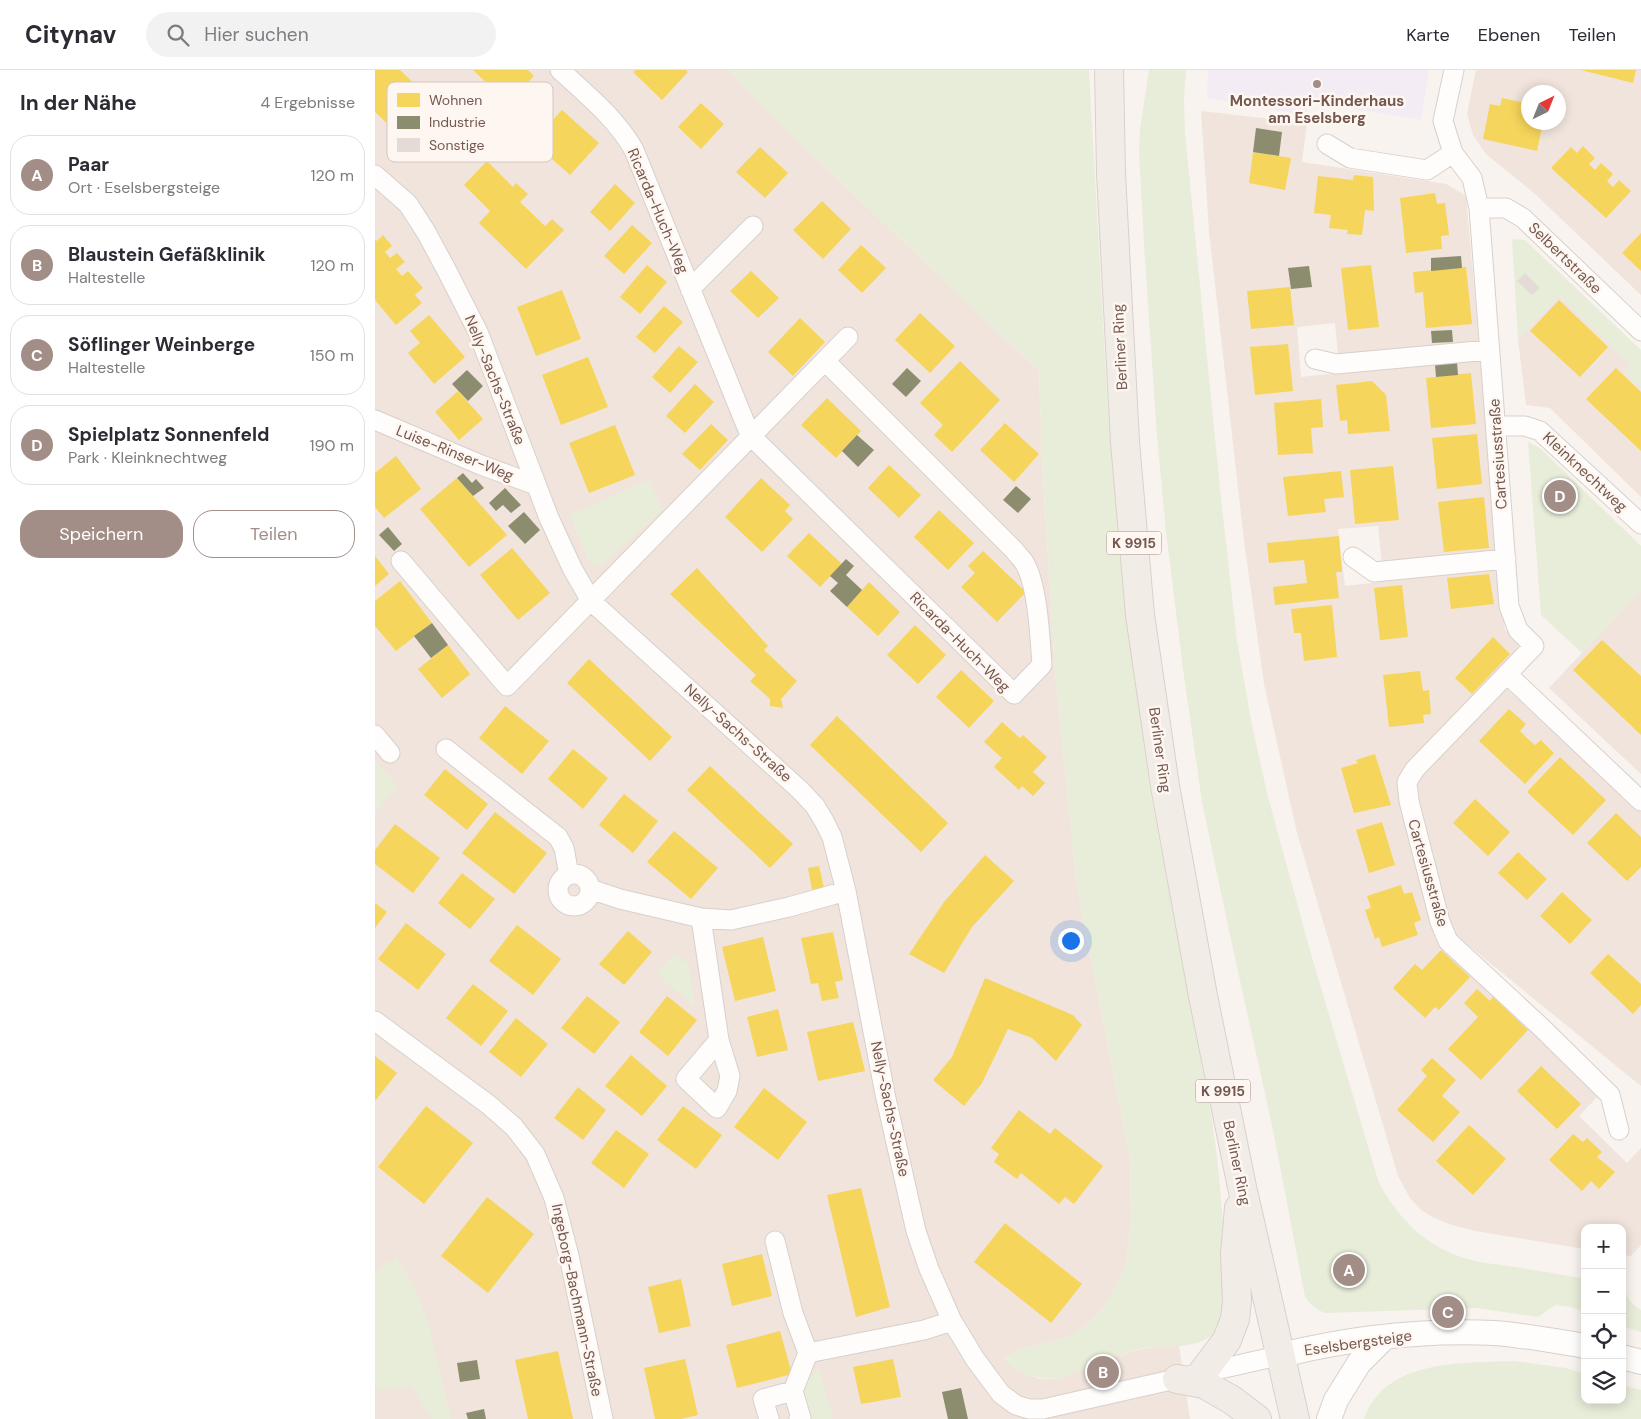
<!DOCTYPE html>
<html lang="de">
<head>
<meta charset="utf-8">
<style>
  :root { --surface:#fff; --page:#f2f2f3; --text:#2b2b33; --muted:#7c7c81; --line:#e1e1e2; --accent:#a28e87 }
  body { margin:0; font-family:"DM Sans",sans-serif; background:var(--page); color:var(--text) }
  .controls { position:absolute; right:15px; bottom:15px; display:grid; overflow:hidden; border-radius:10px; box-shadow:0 2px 12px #0003 }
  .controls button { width:45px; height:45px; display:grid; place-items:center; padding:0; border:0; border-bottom:1px solid var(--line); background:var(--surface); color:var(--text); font:25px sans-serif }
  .compass { position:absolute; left:1146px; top:15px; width:45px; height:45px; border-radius:50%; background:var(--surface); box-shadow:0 2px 12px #0003; rotate:43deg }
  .you { position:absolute; left:695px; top:870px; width:18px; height:18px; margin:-12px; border:4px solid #fff; border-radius:50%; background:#1a73e8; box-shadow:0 0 0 8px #1a73e833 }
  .badge { display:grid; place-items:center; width:32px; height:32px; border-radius:50%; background:var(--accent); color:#fff; font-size:16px; font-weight:700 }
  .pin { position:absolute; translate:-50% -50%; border:2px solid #fff; box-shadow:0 1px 5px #0006 }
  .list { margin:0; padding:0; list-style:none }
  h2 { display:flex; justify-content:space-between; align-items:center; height:65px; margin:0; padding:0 20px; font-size:21px }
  h2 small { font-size:16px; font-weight:400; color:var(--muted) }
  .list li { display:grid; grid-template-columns:32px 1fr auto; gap:15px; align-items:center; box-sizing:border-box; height:80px; margin:0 10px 10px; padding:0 10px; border:1px solid var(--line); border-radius:20px }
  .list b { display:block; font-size:19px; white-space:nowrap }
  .list p { margin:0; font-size:16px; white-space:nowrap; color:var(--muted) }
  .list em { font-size:16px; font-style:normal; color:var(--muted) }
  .actions { display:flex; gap:10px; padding:15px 20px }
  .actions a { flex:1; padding:11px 0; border:1px solid var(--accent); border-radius:20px; text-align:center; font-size:18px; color:var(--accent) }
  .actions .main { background:var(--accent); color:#fff }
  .icon { flex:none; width:28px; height:28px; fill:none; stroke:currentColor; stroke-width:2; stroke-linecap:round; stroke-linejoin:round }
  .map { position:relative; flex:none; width:1266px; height:1349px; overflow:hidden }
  header { display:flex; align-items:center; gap:30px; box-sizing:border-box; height:70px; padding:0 25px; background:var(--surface); border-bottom:1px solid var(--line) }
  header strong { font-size:24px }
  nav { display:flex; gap:28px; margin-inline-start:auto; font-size:18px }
  .search { width:350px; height:45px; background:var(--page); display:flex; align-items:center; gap:12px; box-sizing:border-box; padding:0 18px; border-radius:28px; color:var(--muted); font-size:19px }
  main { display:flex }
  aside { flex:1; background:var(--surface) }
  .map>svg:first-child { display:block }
  .residential { fill:#f0e4dc; fill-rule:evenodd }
  .education { fill:#f3ecf4 }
  .green { fill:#e8edda }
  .homes { fill:#f6d55c }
  .industry { fill:#8c8c6e }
  .building { fill:#e4dbd6 }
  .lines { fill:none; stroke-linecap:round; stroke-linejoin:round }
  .minor-casing { stroke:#d7d0cc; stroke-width:21 }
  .tertiary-casing { stroke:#d7d0cc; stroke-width:26 }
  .primary-casing { stroke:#d9d0cb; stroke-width:30 }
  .minor { stroke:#fefdfc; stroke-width:19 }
  .tertiary { stroke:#fefdfc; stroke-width:24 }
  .primary { stroke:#f2ece7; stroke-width:28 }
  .poi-dot { fill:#a28e87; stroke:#fef7f1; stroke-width:2 }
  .labels { text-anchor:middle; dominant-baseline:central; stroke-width:5; stroke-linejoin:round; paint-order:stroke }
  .shield { fill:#fef7f1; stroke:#9d8780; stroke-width:1 }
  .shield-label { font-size:14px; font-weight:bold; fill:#74574f }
  .poi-label { font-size:15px; font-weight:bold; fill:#74574f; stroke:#fef7f1 }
  .street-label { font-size:15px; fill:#74574f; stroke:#fef7f1 }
  .key { fill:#fef7f1; stroke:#d5c7c0; stroke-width:1 }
  .key-label { font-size:14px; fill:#74574f }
</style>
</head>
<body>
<header>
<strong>Citynav</strong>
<div class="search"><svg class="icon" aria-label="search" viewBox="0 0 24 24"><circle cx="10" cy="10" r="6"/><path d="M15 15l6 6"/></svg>Hier suchen</div>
<nav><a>Karte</a><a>Ebenen</a><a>Teilen</a></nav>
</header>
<main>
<aside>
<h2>In der Nähe<small>4 Ergebnisse</small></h2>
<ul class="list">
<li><span class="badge">A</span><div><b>Paar</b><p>Ort · Eselsbergsteige</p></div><em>120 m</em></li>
<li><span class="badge">B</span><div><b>Blaustein Gefäßklinik</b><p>Haltestelle</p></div><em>120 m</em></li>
<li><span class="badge">C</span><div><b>Söflinger Weinberge</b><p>Haltestelle</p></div><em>150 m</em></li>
<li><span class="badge">D</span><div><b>Spielplatz Sonnenfeld</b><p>Park · Kleinknechtweg</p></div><em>190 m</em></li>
</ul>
<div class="actions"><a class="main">Speichern</a><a>Teilen</a></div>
</aside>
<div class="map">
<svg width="1266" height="1349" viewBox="0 0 1266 1349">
  <rect width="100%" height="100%" fill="#f8f3ee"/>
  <!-- residential -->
  <path class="residential" d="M0,0H354L396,45L664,301L667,391L680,601L702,816L755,1088L756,1149L752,1190L743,1214L728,1238L717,1251L696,1265L684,1270L647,1279L628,1289L643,1301L665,1309H677L686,1308L738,1287L766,1279L789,1276H804L815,1349H0Z
    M1101,0H1266V225L1159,123L1111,84L1098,65L1092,44ZM1154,22H1184V52H1154Z
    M826,41L932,53L927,92L1071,114L1091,126L1104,274L963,285L960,253L922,257L926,307L1105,287L1120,481L1007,494L1003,456L963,459L970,516L1122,499L1130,560L1148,577L1039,691L1022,712L1064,873L1224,1025L1204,1046L1252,1093L1266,1078V1175L1256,1186L1247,1185V1158H1210V1179L1100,1161L1077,1155L1057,1147L1045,1139L1035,1128L1023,1106L922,763L889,614L869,471L834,161Z
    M1184,226L1256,295L1249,303L1266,319V427L1175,338L1151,335L1143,269Z
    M1266,520V704L1174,618Z
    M1131,618L1266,742V1016L1077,862L1036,723L1042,711Z"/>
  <!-- education -->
  <path class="education" d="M833,0H1054L1046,50L933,31L930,45L832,28Z"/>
  <!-- green -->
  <path class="green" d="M354,0H714L733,342L749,528L775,720L837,1050C843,1089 846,1127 849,1166C851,1190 854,1215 850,1238C848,1250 842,1264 831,1269C811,1280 785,1274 764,1279C737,1286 712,1299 686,1308C664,1311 644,1304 627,1289L647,1279L684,1270L696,1265L717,1251L728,1238L743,1214L752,1190L756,1149L755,1088L702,816L680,601L667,391L664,301L396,45Z
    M774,0H811L809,28L810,63L845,419L862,571L877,655L892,723L936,884L1003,1110C1022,1149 1053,1179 1096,1190C1108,1193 1121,1194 1134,1196C1159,1200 1184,1204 1210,1209V1242L1196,1237L1180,1235L1163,1247L1101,1238L951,1243C942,1241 936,1235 930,1227L898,1060L853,856L827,732L808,599L791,461L782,366L769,175L764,81L765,60Z
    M1137,169L1150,170L1266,280V319L1249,303L1256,295L1184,226L1143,269Z
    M1153,372L1165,378L1266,476V520L1207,583L1166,545Z
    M273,410L288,439L228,494H219L213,490L195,445Z
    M0,689L23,717L0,743Z
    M299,883L314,895L320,937L282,904Z
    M21,1187L39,1216L53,1253L76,1349H58L35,1316L3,1321L0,1311V1202Z
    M1247,1216H1250C1251,1229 1256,1233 1266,1240V1262L1247,1256Z
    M1139,1291L1191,1298L1210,1304V1330H1247V1315L1266,1320V1349H989C1010,1289 1087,1293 1139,1291Z
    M444,1298L458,1349H436L428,1317Z"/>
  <!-- homes -->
  <path class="homes" d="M0,0H25L80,53L48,87L0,42Z
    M98,0H153L159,6L133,33Z
    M261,0H311L313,2L287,30L258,2Z
    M1206,0H1261L1258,13Z
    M1127,28L1154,34V52H1168L1162,81L1108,69L1115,34L1125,36Z
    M326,33L349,54L326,79L303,57Z
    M187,40L224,73L195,105L158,72Z
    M1208,76L1220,88L1214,94L1220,100L1226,93L1238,104L1232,111L1238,117L1244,110L1256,121L1231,148L1176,98L1196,77L1202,83Z
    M385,77L413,103L390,128L361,102Z
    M878,82L916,88L910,120L874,113Z
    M112,91L138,117L141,113L153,124L145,132L170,156L177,149L189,160L151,199L104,153L115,141L89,115Z
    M979,105L998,107L999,141L990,140L987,165L972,164L973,160L954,158L956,145L939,143L943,106L978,110Z
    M240,114L260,133L235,161L215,142Z
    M1060,123L1062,134L1070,133L1074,165L1066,166L1067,179L1031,183L1025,128Z
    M447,131L476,159L448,189L418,160Z
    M257,155L277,173L249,204L229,186Z
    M1266,163V201L1247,183Z
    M8,165L17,176L10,182L15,188L22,183L30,192L21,199L27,206L33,201L48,218L40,225L47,233L21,255L0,230V169L2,171Z
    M486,175L511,198L487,223L463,200Z
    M272,195L292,212L265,244L245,227Z
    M996,195L1004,257L973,260L966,198Z
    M1091,197L1097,254L1051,258L1048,222L1040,223L1038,202Z
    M376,201L404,228L383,248L355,221Z
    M915,217L919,255L876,259L872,221Z
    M187,220L206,269L161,286L142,237Z
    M1184,230L1233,277L1205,307L1155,261Z
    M289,236L308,252L280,283L261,267Z
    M545,243L580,276L555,303L520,270Z
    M54,245L90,287L59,314L33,283L45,273L35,261Z
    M425,248L450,272L418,306L393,282Z
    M913,274L918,321L880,325L875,277Z
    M304,276L323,292L295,323L277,307Z
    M213,287L233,337L186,355L167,305Z
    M585,291L625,330L577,382L559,365L568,355L545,333Z
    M1241,298L1266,322V381L1211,329Z
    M1096,303L1101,354L1056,358L1051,308Z
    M997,311L1011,325L1015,361L973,364L972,350L965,351L961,315Z
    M320,314L339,332L310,363L291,346Z
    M83,321L108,349L84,370L60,342Z
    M452,328L486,361L461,388L426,355Z
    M946,329L948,357L936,358L938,383L903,385L899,333Z
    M630,353L664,384L639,412L605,380Z
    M336,354L353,370L325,400L307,384Z
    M240,355L260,405L214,423L194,373Z
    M1102,364L1107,414L1062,419L1057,368Z
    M21,386L46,419L9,448L0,437V403Z
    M514,395L546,425L524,448L493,418Z
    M1018,396L1024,450L980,454L975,400Z
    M966,401L969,427L949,429L951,442L913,446L908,407Z
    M82,408L132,465L94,497L45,439Z
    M386,408L415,435L410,441L418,449L387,482L350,447Z
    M1109,427L1114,478L1069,482L1063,432Z
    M564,440L599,473L573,500L539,467Z
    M434,463L467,494L445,517L412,486Z
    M964,466L967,502H961L964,528L900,535L898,517L932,513L929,490L894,493L892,473Z
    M137,478L175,523L143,550L105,505Z
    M608,481L651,522L622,552L586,517L600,503L593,496Z
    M0,486L14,504L0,516Z
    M322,498L393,576L389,580L422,611L406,629L408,638L395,636V629L375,611L381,605L295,524Z
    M1114,504L1119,534L1076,539L1072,508Z
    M25,511L57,553L21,581L0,556V531Z
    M494,512L525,542L503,566L472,537Z
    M1027,515L1033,567L1005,570L999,518Z
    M957,535L962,587L929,591L926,563H919L916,539Z
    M540,555L571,585L543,614L512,585Z
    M1118,567L1135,584L1097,624L1080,608Z
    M1227,570L1266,606V665L1198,600Z
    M73,575L95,604L67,628L43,599Z
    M214,589L297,667L275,691L192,613Z
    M586,600L619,631L594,658L561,627Z
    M1045,601L1048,621L1054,620L1056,644L1048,645L1049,653L1014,657L1008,605Z
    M130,636L174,671L147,704L104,668Z
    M1134,639L1151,654L1145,661L1153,669L1160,675L1166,670L1179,683L1150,714L1104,671Z
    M462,646L573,753L546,782L435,675Z
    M627,652L645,668L648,665L672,687L658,702L670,713L658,726L647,716L644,720L619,697L627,688L609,672Z
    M198,679L233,708L208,739L173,709Z
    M1000,684L1016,735L979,743L966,698L983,693L981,690Z
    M1185,687L1231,730L1198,765L1152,722Z
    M335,696L418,774L395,798L312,720Z
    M70,699L113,734L92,760L49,725Z
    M249,724L283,751L258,783L224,755Z
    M1100,729L1135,762L1113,786L1078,753Z
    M120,742L172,783L139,824L87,783Z
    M1241,743L1266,767V797L1252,811L1212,773Z
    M1007,752L1020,795L994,803L981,760Z
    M20,754L65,788L38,823L0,794V780Z
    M299,761L343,798L316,829L272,792Z
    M1143,782L1172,809L1152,830L1123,803Z
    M610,785L639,811L597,857L569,903L534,884L569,832Z
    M444,796L449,818L437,820L433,798Z
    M87,803L120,829L95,859L63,833Z
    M1026,815L1029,824L1037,822L1046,850L1039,853L1043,865L1007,877L1004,867L1000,869L990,840L996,838L992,826Z
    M1187,822L1217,850L1195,874L1165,846Z
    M0,833L12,842L0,858Z
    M31,853L71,884L43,920L3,889Z
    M142,855L186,889L158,925L114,891Z
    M253,861L277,882L249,915L224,894Z
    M458,862L468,910L460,912L464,928L447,931L443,913L436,914L426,868Z
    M388,867L401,921L360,931L347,877Z
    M1066,880L1095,907L1064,940L1060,937L1050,948L1018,918L1040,894L1047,900Z
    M1233,884L1266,914V935L1258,944L1215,903Z
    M610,908L698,945L707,955L681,991L657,968L633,959L607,1013L589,1036L558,1010L577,987Z
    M98,914L133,941L106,976L71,948Z
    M1102,919L1115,931L1118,927L1153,960L1106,1010L1073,979L1103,947L1089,933Z
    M212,926L245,952L219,984L186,958Z
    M292,926L322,950L293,986L264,962Z
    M403,939L413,980L382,987L372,947Z
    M141,948L173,974L146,1007L114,982Z
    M478,952L490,1001L443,1011L432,962Z
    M256,985L292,1016L267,1046L230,1016Z
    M0,986L22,1003L0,1031Z
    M1057,988L1081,1010L1067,1026L1085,1042L1058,1072L1022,1040L1052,1006L1046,1000Z
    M1166,996L1206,1034L1182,1059L1142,1021Z
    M203,1017L231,1040L208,1070L179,1048Z
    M389,1018L432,1052L403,1090L359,1057Z
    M51,1036L98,1073L49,1134L3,1097Z
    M308,1036L347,1065L321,1099L282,1070Z
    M644,1040L675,1064L680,1058L728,1096L699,1134L690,1127L684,1134L646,1103L642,1109L619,1092L624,1084L616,1078Z
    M1094,1055L1131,1089L1098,1125L1061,1091Z
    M241,1060L274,1084L249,1118L216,1093Z
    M1198,1064L1208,1072L1212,1068L1227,1082L1222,1087L1240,1102L1224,1119L1216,1111L1207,1121L1174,1090Z
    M486,1118L515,1237L481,1247L452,1125Z
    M112,1127L159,1164L113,1223L66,1186Z
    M630,1153L707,1214L676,1253L599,1192Z
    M387,1184L397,1226L357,1236L347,1194Z
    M306,1209L316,1256L284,1263L273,1217Z
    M405,1261L417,1304L362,1318L351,1275Z
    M183,1281L198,1349H153L140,1290Z
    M310,1289L323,1345L306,1349H280L269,1298Z
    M518,1289L526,1327L486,1334L478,1297Z"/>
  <!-- industry -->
  <path class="industry" d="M881,58L907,62L904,86L878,82Z
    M1086,186L1087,198L1056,201V188Z
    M934,196L937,217L916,219L913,198Z
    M1077,260L1078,272L1057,273L1056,261Z
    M1082,292L1083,305L1061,307L1060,295Z
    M532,298L546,311L531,327L517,314Z
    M92,300L108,316L93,331L77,314Z
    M482,365L499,380L483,397L467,381Z
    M88,403L97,413L101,409L109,418L98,426L82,408Z
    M641,416L656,429L643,443L628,430Z
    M130,418L146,435L136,443L128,435L121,441L114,433Z
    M149,442L165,460L150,474L133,456Z
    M13,457L27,474L19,481L4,465Z
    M471,489L479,496L471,505L487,520L472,537L455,521L463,513L455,506Z
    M57,553L73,575L56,588L39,566Z
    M102,1290L105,1309L85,1312L82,1293Z
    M586,1318L593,1349H573L567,1322Z
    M109,1339L111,1349H93L91,1343Z"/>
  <!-- building -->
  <path class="building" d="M1150,203L1165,218L1157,225L1142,211Z"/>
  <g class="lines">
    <!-- minor casing -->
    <g class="minor-casing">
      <path id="minor" d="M185,0C212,25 241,48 259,80L375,365L639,624L667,595C665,568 663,515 649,492C646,488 642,484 639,480L450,291
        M1079,0L1068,51L1078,83L1097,108L1104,138L1134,536L1143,560L1159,576L1132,604L1266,731
        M952,74L975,88L1052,100L1078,83
        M0,105L33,134L51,162L72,201L103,262L174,448L197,498L216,531L425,720L440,736L449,751L457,767L471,821L510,1024L541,1161L554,1199L577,1251L600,1289L626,1324L641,1335L654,1339H668L907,1285
        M1104,138H1131L1148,148L1266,261
        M315,219L378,156
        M940,289L961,294L1114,280
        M0,350L106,395L161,415
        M1121,356H1150L1165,361L1266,454
        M978,487L999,502L1131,489
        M26,491L132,616L473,267
        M1132,604L1040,699L1032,712L1034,731L1065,852L1073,871L1167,958L1235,1025L1244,1060
        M0,665L15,683
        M71,679L183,767L189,778L194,805
        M183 820a16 16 0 1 1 32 0a16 16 0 1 1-32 0Z
        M215,819L245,829L326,848L356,850L414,837L471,821
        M326,848L344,970L355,1006L352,1021L342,1038L311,1009L344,970
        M0,951L114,1035L139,1057L160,1084L179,1128L194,1186L228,1349
        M400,1171L418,1243L433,1283
        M394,1349L388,1329L418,1321
        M424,1349L426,1348L418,1321L433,1283L549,1260L577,1251"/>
    </g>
    <!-- tertiary casing -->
    <g class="tertiary-casing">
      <path id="tertiary" d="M907,1285C976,1268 1048,1260 1119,1263C1149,1265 1180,1271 1210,1276
        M1247,1287L1266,1292
        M954,1349L961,1330L984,1293L1010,1267"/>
    </g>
    <!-- primary casing -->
    <g class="primary-casing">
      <path id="primary" d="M734,0L736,103L750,372L765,545L790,716L828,926L867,1117L920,1349
        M828,1302L852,1270L860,1249L862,1231L860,1184L864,1138
        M802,1309L829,1314L857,1330L882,1349"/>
    </g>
    <!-- minor -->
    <use href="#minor" class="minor"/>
    <!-- tertiary -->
    <use href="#tertiary" class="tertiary"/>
    <!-- primary -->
    <use href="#primary" class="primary"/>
  </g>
  <!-- markers -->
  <circle class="poi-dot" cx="942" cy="14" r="5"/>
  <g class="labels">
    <!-- shield labels -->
    <g class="shield">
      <rect x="731.5" y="461.5" width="55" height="23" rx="4"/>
      <rect x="820.5" y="1009.5" width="55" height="23" rx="4"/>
    </g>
    <g class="shield-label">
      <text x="759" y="473">K 9915</text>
      <text x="848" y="1021">K 9915</text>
    </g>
    <!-- poi labels -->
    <g class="poi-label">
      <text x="942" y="31">Montessori-Kinderhaus<tspan x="942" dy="17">am Eselsberg</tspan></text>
    </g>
    <!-- street labels -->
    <g class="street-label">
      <text transform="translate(283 141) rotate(67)">Ricarda-Huch-Weg</text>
      <text transform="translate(1190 188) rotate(44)">Selbertstraße</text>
      <text transform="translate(745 277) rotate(-93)">Berliner Ring</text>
      <text transform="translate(120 310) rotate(68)">Nelly-Sachs-Straße</text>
      <text transform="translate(80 383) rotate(22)">Luise-Rinser-Weg</text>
      <text transform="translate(1123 384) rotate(-94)">Cartesiusstraße</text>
      <text transform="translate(1210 402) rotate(43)">Kleinknechtweg</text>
      <text transform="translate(585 572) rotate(45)">Ricarda-Huch-Weg</text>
      <text transform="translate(363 663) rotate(42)">Nelly-Sachs-Straße</text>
      <text transform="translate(785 680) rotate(82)">Berliner Ring</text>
      <text transform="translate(1053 803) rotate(74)">Cartesiusstraße</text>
      <text transform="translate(515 1039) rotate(78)">Nelly-Sachs-Straße</text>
      <text transform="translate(862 1093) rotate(78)">Berliner Ring</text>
      <text transform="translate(202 1230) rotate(78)">Ingeborg-Bachmann-Straße</text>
      <text transform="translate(983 1273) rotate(-8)">Eselsbergsteige</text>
    </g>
  </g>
  <!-- legend -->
  <rect x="12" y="12" width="166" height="80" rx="8" class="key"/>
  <rect x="22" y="23" width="23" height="14" fill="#f6d55c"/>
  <rect x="22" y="46" width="23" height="13" fill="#8c8c6e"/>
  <rect x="22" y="68" width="23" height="14" fill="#e4dbd6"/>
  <g class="key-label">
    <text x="54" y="35">Wohnen</text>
    <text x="54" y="57">Industrie</text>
    <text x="54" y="80">Sonstige</text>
  </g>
</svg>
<div class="controls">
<button>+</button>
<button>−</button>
<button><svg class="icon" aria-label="locate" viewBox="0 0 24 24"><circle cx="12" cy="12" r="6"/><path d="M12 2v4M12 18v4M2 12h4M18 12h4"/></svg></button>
<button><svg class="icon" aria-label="layers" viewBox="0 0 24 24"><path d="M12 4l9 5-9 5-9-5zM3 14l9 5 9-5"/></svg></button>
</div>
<svg class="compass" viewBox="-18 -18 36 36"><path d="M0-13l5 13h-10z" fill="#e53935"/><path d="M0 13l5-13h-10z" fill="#7c7c81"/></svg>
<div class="you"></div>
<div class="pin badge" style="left:974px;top:1200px">A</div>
<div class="pin badge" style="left:728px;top:1302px">B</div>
<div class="pin badge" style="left:1073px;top:1242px">C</div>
<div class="pin badge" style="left:1185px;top:426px">D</div>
</div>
</main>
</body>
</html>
